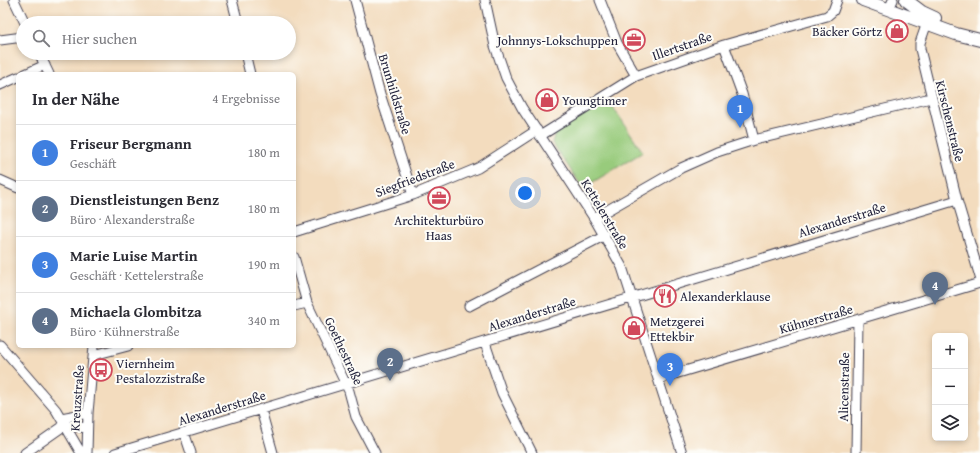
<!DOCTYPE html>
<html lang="de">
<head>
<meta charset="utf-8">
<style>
  :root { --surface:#fff; --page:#f2f2f3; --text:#2b2b33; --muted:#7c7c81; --line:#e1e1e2; --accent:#0b8043 }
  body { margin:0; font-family:"Gentium Book Plus",serif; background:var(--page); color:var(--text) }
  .controls { position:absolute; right:12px; bottom:12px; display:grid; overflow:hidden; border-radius:6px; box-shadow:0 2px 6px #0003 }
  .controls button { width:36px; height:36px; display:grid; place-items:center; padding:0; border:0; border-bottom:1px solid var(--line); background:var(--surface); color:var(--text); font:20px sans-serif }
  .you { position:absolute; left:525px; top:193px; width:14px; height:14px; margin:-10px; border:3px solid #fff; border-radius:50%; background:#1a73e8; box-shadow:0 0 0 6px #1a73e833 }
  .badge { display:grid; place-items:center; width:26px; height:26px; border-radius:50%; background:var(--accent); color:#fff; font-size:13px; font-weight:700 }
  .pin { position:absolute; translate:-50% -33px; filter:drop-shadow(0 1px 2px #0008) }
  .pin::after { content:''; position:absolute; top:21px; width:14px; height:12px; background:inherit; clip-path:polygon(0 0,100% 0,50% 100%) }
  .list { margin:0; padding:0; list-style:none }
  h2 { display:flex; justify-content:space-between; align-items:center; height:52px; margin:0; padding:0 16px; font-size:17px }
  h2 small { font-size:13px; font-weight:400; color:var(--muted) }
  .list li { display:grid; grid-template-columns:26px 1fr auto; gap:12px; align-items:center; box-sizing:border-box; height:56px; padding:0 16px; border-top:1px solid var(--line) }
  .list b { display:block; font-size:15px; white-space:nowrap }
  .list p { margin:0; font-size:13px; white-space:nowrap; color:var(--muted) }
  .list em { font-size:13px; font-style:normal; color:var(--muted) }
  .icon { flex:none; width:22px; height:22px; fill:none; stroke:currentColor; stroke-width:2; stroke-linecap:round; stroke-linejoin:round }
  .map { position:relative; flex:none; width:980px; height:453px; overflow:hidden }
  .search { position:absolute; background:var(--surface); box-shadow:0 2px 6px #0003; left:16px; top:16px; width:280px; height:44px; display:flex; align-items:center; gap:10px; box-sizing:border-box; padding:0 14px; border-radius:22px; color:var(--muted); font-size:15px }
  .panel { position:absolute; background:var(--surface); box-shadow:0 2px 6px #0003; left:16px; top:72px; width:280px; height:276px; border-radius:6px }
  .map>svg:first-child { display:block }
  .green { fill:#98cb7b; stroke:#5d765b }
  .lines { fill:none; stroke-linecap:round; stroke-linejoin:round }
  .minor-casing { stroke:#413e4f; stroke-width:11 }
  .tertiary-casing { stroke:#413e4f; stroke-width:14 }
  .minor { stroke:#fff; stroke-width:9 }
  .tertiary { stroke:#fff; stroke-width:12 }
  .labels { text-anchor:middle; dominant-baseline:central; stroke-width:4; stroke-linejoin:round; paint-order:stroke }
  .poi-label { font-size:13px; fill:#22223b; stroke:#fdfcf7; text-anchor:start }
  .street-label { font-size:13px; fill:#22223b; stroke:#fdfcf7 }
</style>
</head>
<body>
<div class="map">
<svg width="980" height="453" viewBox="0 0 980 453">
  <rect width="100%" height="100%" fill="#fdfcf7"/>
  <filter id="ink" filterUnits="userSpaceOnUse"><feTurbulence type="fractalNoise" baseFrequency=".025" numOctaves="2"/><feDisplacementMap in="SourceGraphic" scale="8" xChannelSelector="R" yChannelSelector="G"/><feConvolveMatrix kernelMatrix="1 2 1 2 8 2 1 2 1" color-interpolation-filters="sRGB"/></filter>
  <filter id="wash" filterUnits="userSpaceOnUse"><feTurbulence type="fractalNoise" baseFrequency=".012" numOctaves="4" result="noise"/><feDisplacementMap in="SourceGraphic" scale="16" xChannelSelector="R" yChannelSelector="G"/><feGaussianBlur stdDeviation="0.9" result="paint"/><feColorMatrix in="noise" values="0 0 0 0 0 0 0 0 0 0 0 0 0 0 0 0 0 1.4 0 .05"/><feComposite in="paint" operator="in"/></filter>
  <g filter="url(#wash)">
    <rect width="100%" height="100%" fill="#f3dcbe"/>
    <!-- green -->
    <path class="green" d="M604,98L611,104L643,152L583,188L552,143L555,132Z"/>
  </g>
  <g filter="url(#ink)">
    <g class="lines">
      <!-- minor casing -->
      <g class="minor-casing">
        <path id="minor" d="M14,0L25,23
          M232,0L238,23
          M355,0L380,94L413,195
          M485,0L495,46L506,78L522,108L594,218L622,267L682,453
          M600,0L617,43L636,76
          M889,9L893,0
          M929,17L920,43V49L957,200L980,277
          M0,40L23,37
          M724,45L742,94L754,140
          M39,53L49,74
          M245,53L250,74
          M25,74L45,65
          M0,85L18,77
          M540,136L636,76L724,45L827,16L833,11L837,0
          M0,180L18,188
          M594,218L681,168L717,152L754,140L931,98
          M294,232L413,195L478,168L537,130
          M294,257L307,303L349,391L356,417L375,453
          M294,306L307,303
          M469,306L605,235
          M485,343L502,393L532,453
          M0,345L56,410L81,453
          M94,355L128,346
          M658,379L980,283
          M261,410L273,453
          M61,418L88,413
          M65,425L87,428
          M184,432L191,453
          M25,453L65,425
          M87,453L88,413L94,346
          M115,453L957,200
          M856,453L858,320"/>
      </g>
      <!-- tertiary casing -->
      <g class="tertiary-casing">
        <path id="tertiary" d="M863,0L956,34L980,40
          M906,0L922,12L935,18"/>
      </g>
      <!-- minor -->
      <use href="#minor" class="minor"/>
      <!-- tertiary -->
      <use href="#tertiary" class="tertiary"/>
    </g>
  </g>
  <!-- icons -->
  <defs>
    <g id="shop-ring" transform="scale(1.15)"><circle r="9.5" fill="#fdfcf7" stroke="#d1495b" stroke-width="1.5"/><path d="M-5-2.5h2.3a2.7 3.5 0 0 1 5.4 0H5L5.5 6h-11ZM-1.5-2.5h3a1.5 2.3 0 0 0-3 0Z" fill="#d1495b"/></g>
    <g id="office-ring" transform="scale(1.15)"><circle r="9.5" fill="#fdfcf7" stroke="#d1495b" stroke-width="1.5"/><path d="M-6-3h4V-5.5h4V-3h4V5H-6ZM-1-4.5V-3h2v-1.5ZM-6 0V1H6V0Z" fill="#d1495b"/></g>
    <g id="restaurant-ring" transform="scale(1.15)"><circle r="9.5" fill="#fdfcf7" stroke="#d1495b" stroke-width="1.5"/><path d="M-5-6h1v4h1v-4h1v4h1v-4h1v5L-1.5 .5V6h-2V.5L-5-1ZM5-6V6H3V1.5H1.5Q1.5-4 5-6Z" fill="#d1495b"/></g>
    <g id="bus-ring" transform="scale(1.15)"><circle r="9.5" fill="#fdfcf7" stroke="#d1495b" stroke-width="1.5"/><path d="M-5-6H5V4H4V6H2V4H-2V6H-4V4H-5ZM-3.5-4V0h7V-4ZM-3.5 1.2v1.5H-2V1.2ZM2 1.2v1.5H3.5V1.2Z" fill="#d1495b"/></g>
  </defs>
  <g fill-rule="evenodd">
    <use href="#shop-ring" x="897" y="31"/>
    <use href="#office-ring" x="634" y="40"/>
    <use href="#shop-ring" x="547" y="100"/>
    <use href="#office-ring" x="439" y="198"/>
    <use href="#restaurant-ring" x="665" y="296"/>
    <use href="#shop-ring" x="634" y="328"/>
    <use href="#bus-ring" x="101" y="370"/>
  </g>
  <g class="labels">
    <!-- poi labels -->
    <g class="poi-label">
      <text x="882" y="31" text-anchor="end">Bäcker Görtz</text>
      <text x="618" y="40" text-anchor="end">Johnnys-Lokschuppen</text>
      <text x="562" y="100">Youngtimer</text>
      <text x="439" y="220" text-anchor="middle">Architekturbüro<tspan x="439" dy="15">Haas</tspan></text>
      <text x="680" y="296">Alexanderklause</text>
      <text x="650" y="321">Metzgerei<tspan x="650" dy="15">Ettekbir</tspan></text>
      <text x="116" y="363">Viernheim<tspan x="116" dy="15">Pestalozzistraße</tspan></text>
    </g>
    <!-- street labels -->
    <g class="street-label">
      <text transform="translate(682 46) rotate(-19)">Illertstraße</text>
      <text transform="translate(395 94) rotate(73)">Brunhildstraße</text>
      <text transform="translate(950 121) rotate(76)">Kirschenstraße</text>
      <text transform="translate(415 178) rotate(-21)">Siegfriedstraße</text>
      <text transform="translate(605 214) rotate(59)">Kettelerstraße</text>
      <text transform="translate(842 220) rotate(-17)">Alexanderstraße</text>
      <text transform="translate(532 314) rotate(-17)">Alexanderstraße</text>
      <text transform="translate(816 319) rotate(-16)">Kühnerstraße</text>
      <text transform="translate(344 351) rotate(65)">Goethestraße</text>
      <text transform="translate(844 387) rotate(-89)">Alicenstraße</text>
      <text transform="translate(77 398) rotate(-86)">Kreuzstraße</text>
      <text transform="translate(222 408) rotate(-17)">Alexanderstraße</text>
    </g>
  </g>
</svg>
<div class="controls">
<button>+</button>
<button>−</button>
<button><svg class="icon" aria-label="layers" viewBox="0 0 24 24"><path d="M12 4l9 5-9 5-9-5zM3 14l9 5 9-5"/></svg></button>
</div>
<div class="you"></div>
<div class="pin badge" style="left:740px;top:128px;background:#3f7fe0">1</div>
<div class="pin badge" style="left:390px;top:381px;background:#5c6f8a">2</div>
<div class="pin badge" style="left:670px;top:386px;background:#3f7fe0">3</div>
<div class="pin badge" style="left:935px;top:305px;background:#5c6f8a">4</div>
<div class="search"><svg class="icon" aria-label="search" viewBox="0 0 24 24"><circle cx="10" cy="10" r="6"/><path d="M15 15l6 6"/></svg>Hier suchen</div>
<section class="panel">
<h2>In der Nähe<small>4 Ergebnisse</small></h2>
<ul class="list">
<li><span class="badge" style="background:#3f7fe0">1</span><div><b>Friseur Bergmann</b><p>Geschäft</p></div><em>180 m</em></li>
<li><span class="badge" style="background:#5c6f8a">2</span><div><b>Dienstleistungen Benz</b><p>Büro · Alexanderstraße</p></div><em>180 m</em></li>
<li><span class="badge" style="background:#3f7fe0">3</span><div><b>Marie Luise Martin</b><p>Geschäft · Kettelerstraße</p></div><em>190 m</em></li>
<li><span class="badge" style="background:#5c6f8a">4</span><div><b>Michaela Glombitza</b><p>Büro · Kühnerstraße</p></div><em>340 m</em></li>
</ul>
</section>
</div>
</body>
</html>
